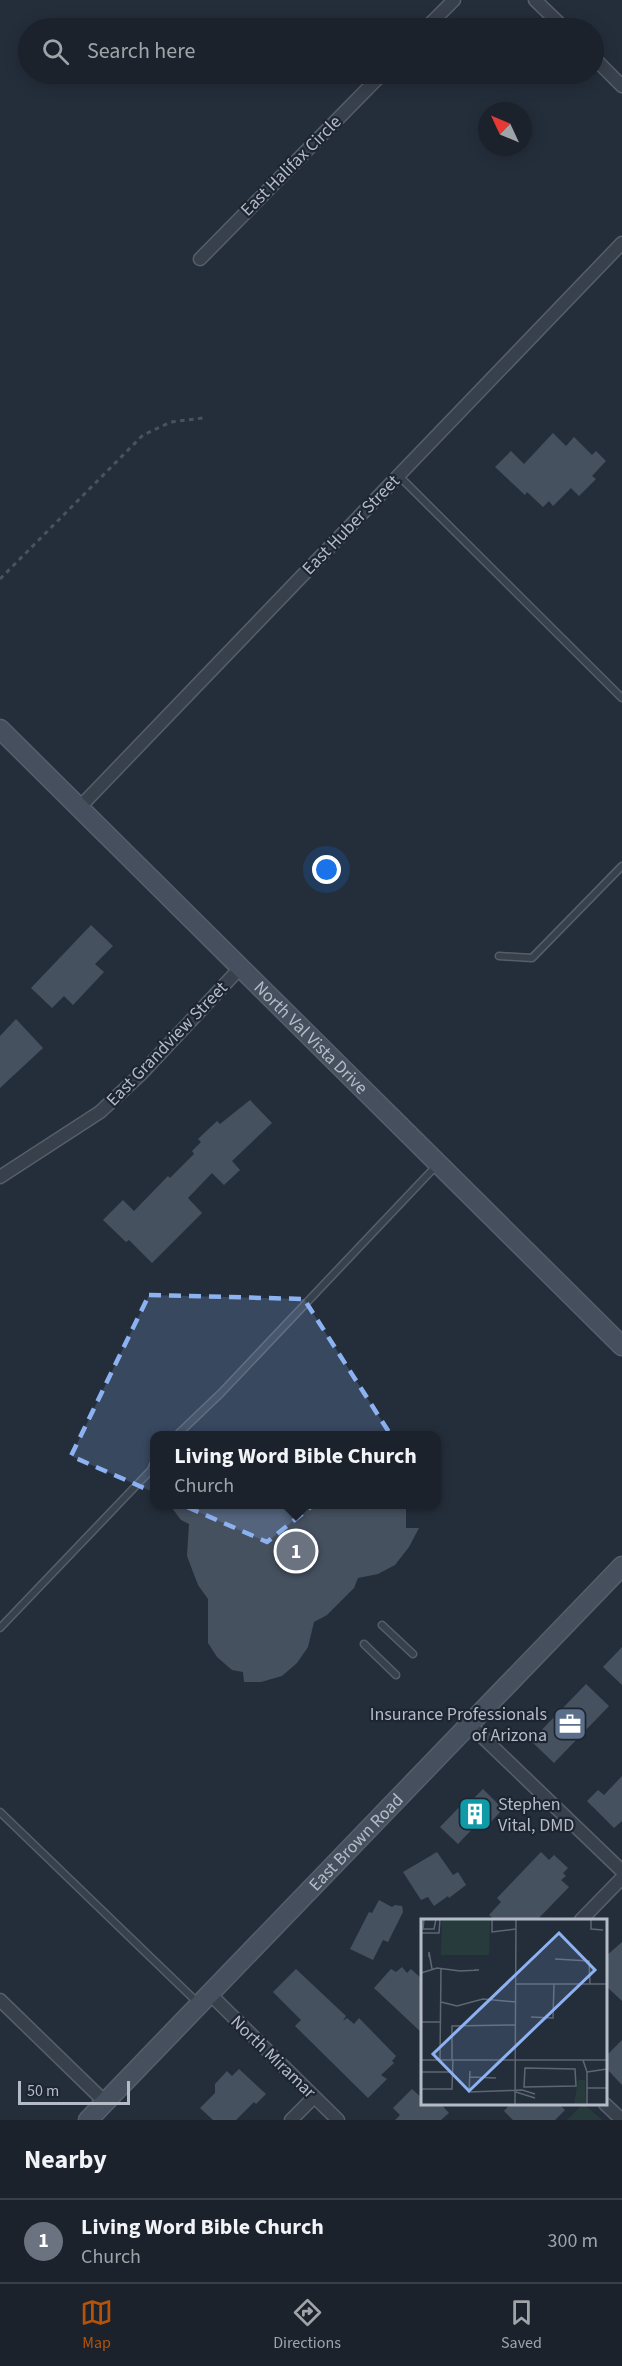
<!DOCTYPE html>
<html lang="en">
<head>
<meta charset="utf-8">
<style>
  :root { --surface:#1b222c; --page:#242a34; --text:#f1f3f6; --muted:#a0a4a9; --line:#393f48; --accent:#b45309 }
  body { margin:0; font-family:"Source Sans 3",sans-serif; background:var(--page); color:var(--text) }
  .compass { position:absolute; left:478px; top:102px; width:54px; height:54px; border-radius:50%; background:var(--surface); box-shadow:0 3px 15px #0003; rotate:314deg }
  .scale { position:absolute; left:18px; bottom:15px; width:112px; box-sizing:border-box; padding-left:6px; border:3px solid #b4bbc7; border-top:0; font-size:16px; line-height:21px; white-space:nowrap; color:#b4bbc7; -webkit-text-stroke:4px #1d2531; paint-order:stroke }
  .you { position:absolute; left:327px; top:870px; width:21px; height:21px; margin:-15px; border:4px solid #fff; border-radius:50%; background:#1a73e8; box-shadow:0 0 0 9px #1a73e833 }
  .badge { display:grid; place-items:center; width:39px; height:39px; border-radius:50%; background:var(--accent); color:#fff; font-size:20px; font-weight:700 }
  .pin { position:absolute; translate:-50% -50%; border:3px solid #fff; box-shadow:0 2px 6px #0006 }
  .popup { position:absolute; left:150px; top:1431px; width:291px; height:78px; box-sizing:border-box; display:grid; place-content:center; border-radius:12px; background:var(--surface); filter:drop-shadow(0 2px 4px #0005); font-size:20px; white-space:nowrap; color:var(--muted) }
  .popup b { font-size:22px; color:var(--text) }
  .popup::after { content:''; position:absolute; left:50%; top:100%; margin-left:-12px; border:12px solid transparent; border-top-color:var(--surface) }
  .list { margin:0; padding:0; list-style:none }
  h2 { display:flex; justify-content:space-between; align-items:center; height:78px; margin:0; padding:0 24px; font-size:26px }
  h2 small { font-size:20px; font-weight:400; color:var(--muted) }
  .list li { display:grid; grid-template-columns:39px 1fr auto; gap:18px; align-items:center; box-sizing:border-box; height:84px; padding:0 24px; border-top:2px solid var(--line) }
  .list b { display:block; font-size:22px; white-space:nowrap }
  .list p { margin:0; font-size:20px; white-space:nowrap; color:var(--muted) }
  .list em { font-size:20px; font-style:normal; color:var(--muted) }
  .icon { flex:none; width:33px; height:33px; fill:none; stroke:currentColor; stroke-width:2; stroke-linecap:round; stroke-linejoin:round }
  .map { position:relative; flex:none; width:622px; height:2120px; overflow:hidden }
  .search { position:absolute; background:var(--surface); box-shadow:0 3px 15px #0003; left:18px; right:18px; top:18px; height:66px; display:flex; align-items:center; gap:15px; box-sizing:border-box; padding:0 21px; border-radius:33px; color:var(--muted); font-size:22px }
  .sheet { height:162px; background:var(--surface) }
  nav { display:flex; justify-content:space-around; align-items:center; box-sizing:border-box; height:84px; border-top:2px solid var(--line); background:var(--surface); font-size:16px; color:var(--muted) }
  nav a { display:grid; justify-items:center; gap:3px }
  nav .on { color:var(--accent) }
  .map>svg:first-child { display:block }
  .green { fill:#273b3d }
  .building { fill:#465160 }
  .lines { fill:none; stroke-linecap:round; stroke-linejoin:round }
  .lane-casing { stroke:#565e6a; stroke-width:9 }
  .street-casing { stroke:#565e6a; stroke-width:15 }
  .secondary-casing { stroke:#565e6a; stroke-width:21 }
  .path { stroke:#44565a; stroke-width:3; stroke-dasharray:4.5 4.5; stroke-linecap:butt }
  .lane { stroke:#38404c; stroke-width:6 }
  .street { stroke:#38404c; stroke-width:12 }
  .secondary { stroke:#464f5e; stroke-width:18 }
  .marked { fill:#8db2f2; fill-opacity:0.2; stroke:#8db2f2; stroke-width:4.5; stroke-dasharray:12 8; stroke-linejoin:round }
  .labels { text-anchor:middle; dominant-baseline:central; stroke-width:4.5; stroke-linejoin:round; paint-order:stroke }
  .street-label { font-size:18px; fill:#b4bbc7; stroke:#1d2531 }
  .poi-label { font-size:18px; fill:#b4bbc7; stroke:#1d2531; text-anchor:end }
  .inset-road { fill:none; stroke:#5e6673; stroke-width:1.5 }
  .view { fill:#8db2f2; fill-opacity:0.15; stroke:#8db2f2; stroke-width:3 }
  .inset-edge { fill:none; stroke:#b4bbc7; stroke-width:3 }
</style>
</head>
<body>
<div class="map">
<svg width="622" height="2120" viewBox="0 0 622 2120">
  <rect width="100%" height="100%" fill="#242e3b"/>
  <!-- green -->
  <path class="green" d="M583,2104H584L602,2120H567Z"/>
  <!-- building -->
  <path class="building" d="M553,433L566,446L574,437L592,455L596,451L606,461L592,476L596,479L579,496L571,488L553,506L549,501L543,507L527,492L525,495L495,467L511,451L524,464Z
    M91,925L113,946L95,964L104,972L73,1005L64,996L52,1008L31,988Z
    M16,1019L43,1048L0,1088V1036Z
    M250,1100L272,1123L232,1161L240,1170L224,1185L212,1173L188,1198L202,1213L152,1263L129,1240L126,1242L103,1220L123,1200L134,1211L168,1176L170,1178L194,1154L192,1151L201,1142L198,1139L217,1121L220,1124Z
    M169,1504H406V1528H419L409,1547L395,1565L378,1574L358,1578L354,1588L327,1615L314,1622L308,1647L297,1663L282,1676L261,1682H244L243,1672L232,1670L217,1657L208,1643V1599L198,1585L187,1556L189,1524L181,1520Z
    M622,1647V1685L603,1667Z
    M586,1684L609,1706L554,1763L531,1741Z
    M622,1776V1821L614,1828L587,1801L598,1790L604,1795Z
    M483,1789L503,1809L488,1825L482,1819L458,1844L440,1827L467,1799L470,1802Z
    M437,1852L453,1875L458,1872L466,1885L449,1898L448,1896L434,1906L428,1897L421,1900L403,1872Z
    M541,1852L549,1860L554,1855L568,1868L563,1873L566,1876L561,1880L569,1887L537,1920H495L489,1915L501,1902L497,1898Z
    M379,1900L392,1907L395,1905L402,1906L403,1912L388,1942L383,1940L373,1960L350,1949L369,1912L372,1913Z
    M622,1942V2001L606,1986V1956Z
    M402,1967L407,1973L411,1969L423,1980V2034L374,1988L391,1969L396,1972Z
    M296,1969L346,2016L343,2021L347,2018L354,2024L359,2018L396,2056L392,2061L394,2063L381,2075L387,2079L368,2098L295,2026L301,2020L273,1992Z
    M622,2040V2085L606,2068V2056Z
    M239,2069L266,2094L256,2104L254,2102L236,2120H213L200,2108L215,2093V2084L227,2071L232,2076Z
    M412,2089L423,2099V2103H440L449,2113L441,2120H395L400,2115L393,2108Z
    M511,2103H558L565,2110L555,2120H513L504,2111Z"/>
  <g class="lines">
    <!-- lane casing -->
    <g class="lane-casing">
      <path id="lane" d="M398,475L622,698
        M499,956L532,958L622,866
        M176,1436L221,1393L436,1166
        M382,1625L413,1654
        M0,1628L151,1470L155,1461
        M364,1644L396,1675
        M0,1812L198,2003"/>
    </g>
    <!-- street casing -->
    <g class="street-casing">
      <path id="street" d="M535,0L564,28
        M426,28L454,0
        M594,58L622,86
        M200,259L382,74
        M79,808L622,243
        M0,1177L100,1112L142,1073L241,967
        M469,1724L622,1871
        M581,1920L622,1878
        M209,1993L338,2120
        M0,2000L105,2102
        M605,2104L622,2120
        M291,2120L314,2097"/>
    </g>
    <!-- secondary casing -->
    <g class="secondary-casing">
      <g id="secondary">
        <path id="s1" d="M0,729L622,1346"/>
        <path id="s2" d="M88,2120L622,1566"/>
      </g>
    </g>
    <!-- path -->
    <path class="path" d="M0,579L143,435L171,422L203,418"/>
    <!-- lane -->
    <use href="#lane" class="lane"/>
    <!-- street -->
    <use href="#street" class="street"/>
    <!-- secondary -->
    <use href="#secondary" class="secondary"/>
  </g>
  <!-- marked area -->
  <path class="marked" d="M149,1295L304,1299L394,1440L267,1542L71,1456Z"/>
  <!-- icons -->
  <defs>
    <g id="office-square" transform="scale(1.725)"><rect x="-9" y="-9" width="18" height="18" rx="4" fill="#5c6f8a" stroke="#1d2531"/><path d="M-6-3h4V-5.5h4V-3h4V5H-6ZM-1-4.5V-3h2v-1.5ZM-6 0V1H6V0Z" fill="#fff"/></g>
    <g id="building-square" transform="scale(1.725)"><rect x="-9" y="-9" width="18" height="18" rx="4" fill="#0f9aa8" stroke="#1d2531"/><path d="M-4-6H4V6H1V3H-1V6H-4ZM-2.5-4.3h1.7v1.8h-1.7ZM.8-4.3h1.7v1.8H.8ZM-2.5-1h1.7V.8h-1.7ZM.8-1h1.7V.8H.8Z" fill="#fff"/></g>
  </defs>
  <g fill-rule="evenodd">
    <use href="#office-square" x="570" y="1724"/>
    <use href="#building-square" x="475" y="1814"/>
  </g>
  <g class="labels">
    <!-- street labels -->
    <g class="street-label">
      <text transform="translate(291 166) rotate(-45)">East Halifax Circle</text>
      <text transform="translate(351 525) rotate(-46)">East Huber Street</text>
      <text stroke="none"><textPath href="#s1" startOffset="438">North Val Vista Drive</textPath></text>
      <text transform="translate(167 1044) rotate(-46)">East Grandview Street</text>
      <text stroke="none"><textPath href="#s2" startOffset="386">East Brown Road</textPath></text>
      <text transform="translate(273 2057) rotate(44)">North Miramar</text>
    </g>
    <!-- poi labels -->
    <g class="poi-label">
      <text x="547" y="1714">Insurance Professionals<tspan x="547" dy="21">of Arizona</tspan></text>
      <text x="498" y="1804" text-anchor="start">Stephen<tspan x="498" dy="21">Vital, DMD</tspan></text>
    </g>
  </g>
  <!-- overview -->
  <g transform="translate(421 1919)">
    <rect width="186" height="186" fill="#242e3b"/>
    <path d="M21,0H69L68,36H20ZM157,161H164L165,186H153Z" fill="#273b3d"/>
    <path class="inset-road" d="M3,0L2,10H13L15,0M71,0V13L95,10M170,0V10L182,11M0,14H18L19,0M8,38V33L11,50M134,40L168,42L169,65M0,54L16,49L39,52L58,51H53M95,65H186M20,83L36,87L62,80L95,83M110,98L132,99L133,65M0,103H19M31,140V107L94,106M0,141H186M19,141L20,49M162,141L166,153V186M104,149L154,150L155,167L103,168ZM49,152L48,173L101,171L114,175M0,153H31M166,153L186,150M48,158L75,159M166,169H186M0,170H31L32,140M95,173L114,179M94,186L95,0"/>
    <path class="view" d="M138,14L174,51L48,172L12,135Z"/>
    <rect width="186" height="186" class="inset-edge"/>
  </g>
</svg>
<svg class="compass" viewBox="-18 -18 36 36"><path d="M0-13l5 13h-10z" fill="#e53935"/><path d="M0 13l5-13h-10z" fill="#a0a4a9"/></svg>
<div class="scale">50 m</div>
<div class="you"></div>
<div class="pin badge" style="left:296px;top:1551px;background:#6b7280">1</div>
<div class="popup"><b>Living Word Bible Church</b>Church</div>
<div class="search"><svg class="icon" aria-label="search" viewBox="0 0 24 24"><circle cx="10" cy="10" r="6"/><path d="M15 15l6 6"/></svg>Search here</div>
</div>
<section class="sheet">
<h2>Nearby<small></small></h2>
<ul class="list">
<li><span class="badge" style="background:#6b7280">1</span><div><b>Living Word Bible Church</b><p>Church</p></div><em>300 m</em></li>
</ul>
</section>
<nav>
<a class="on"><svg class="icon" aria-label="map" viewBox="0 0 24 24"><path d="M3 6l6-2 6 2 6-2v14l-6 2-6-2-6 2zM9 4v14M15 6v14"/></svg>Map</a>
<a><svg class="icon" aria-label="directions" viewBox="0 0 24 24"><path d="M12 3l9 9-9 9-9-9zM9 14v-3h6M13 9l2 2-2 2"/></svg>Directions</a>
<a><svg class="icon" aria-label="saved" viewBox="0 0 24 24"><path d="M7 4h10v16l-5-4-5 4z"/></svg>Saved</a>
</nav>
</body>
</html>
